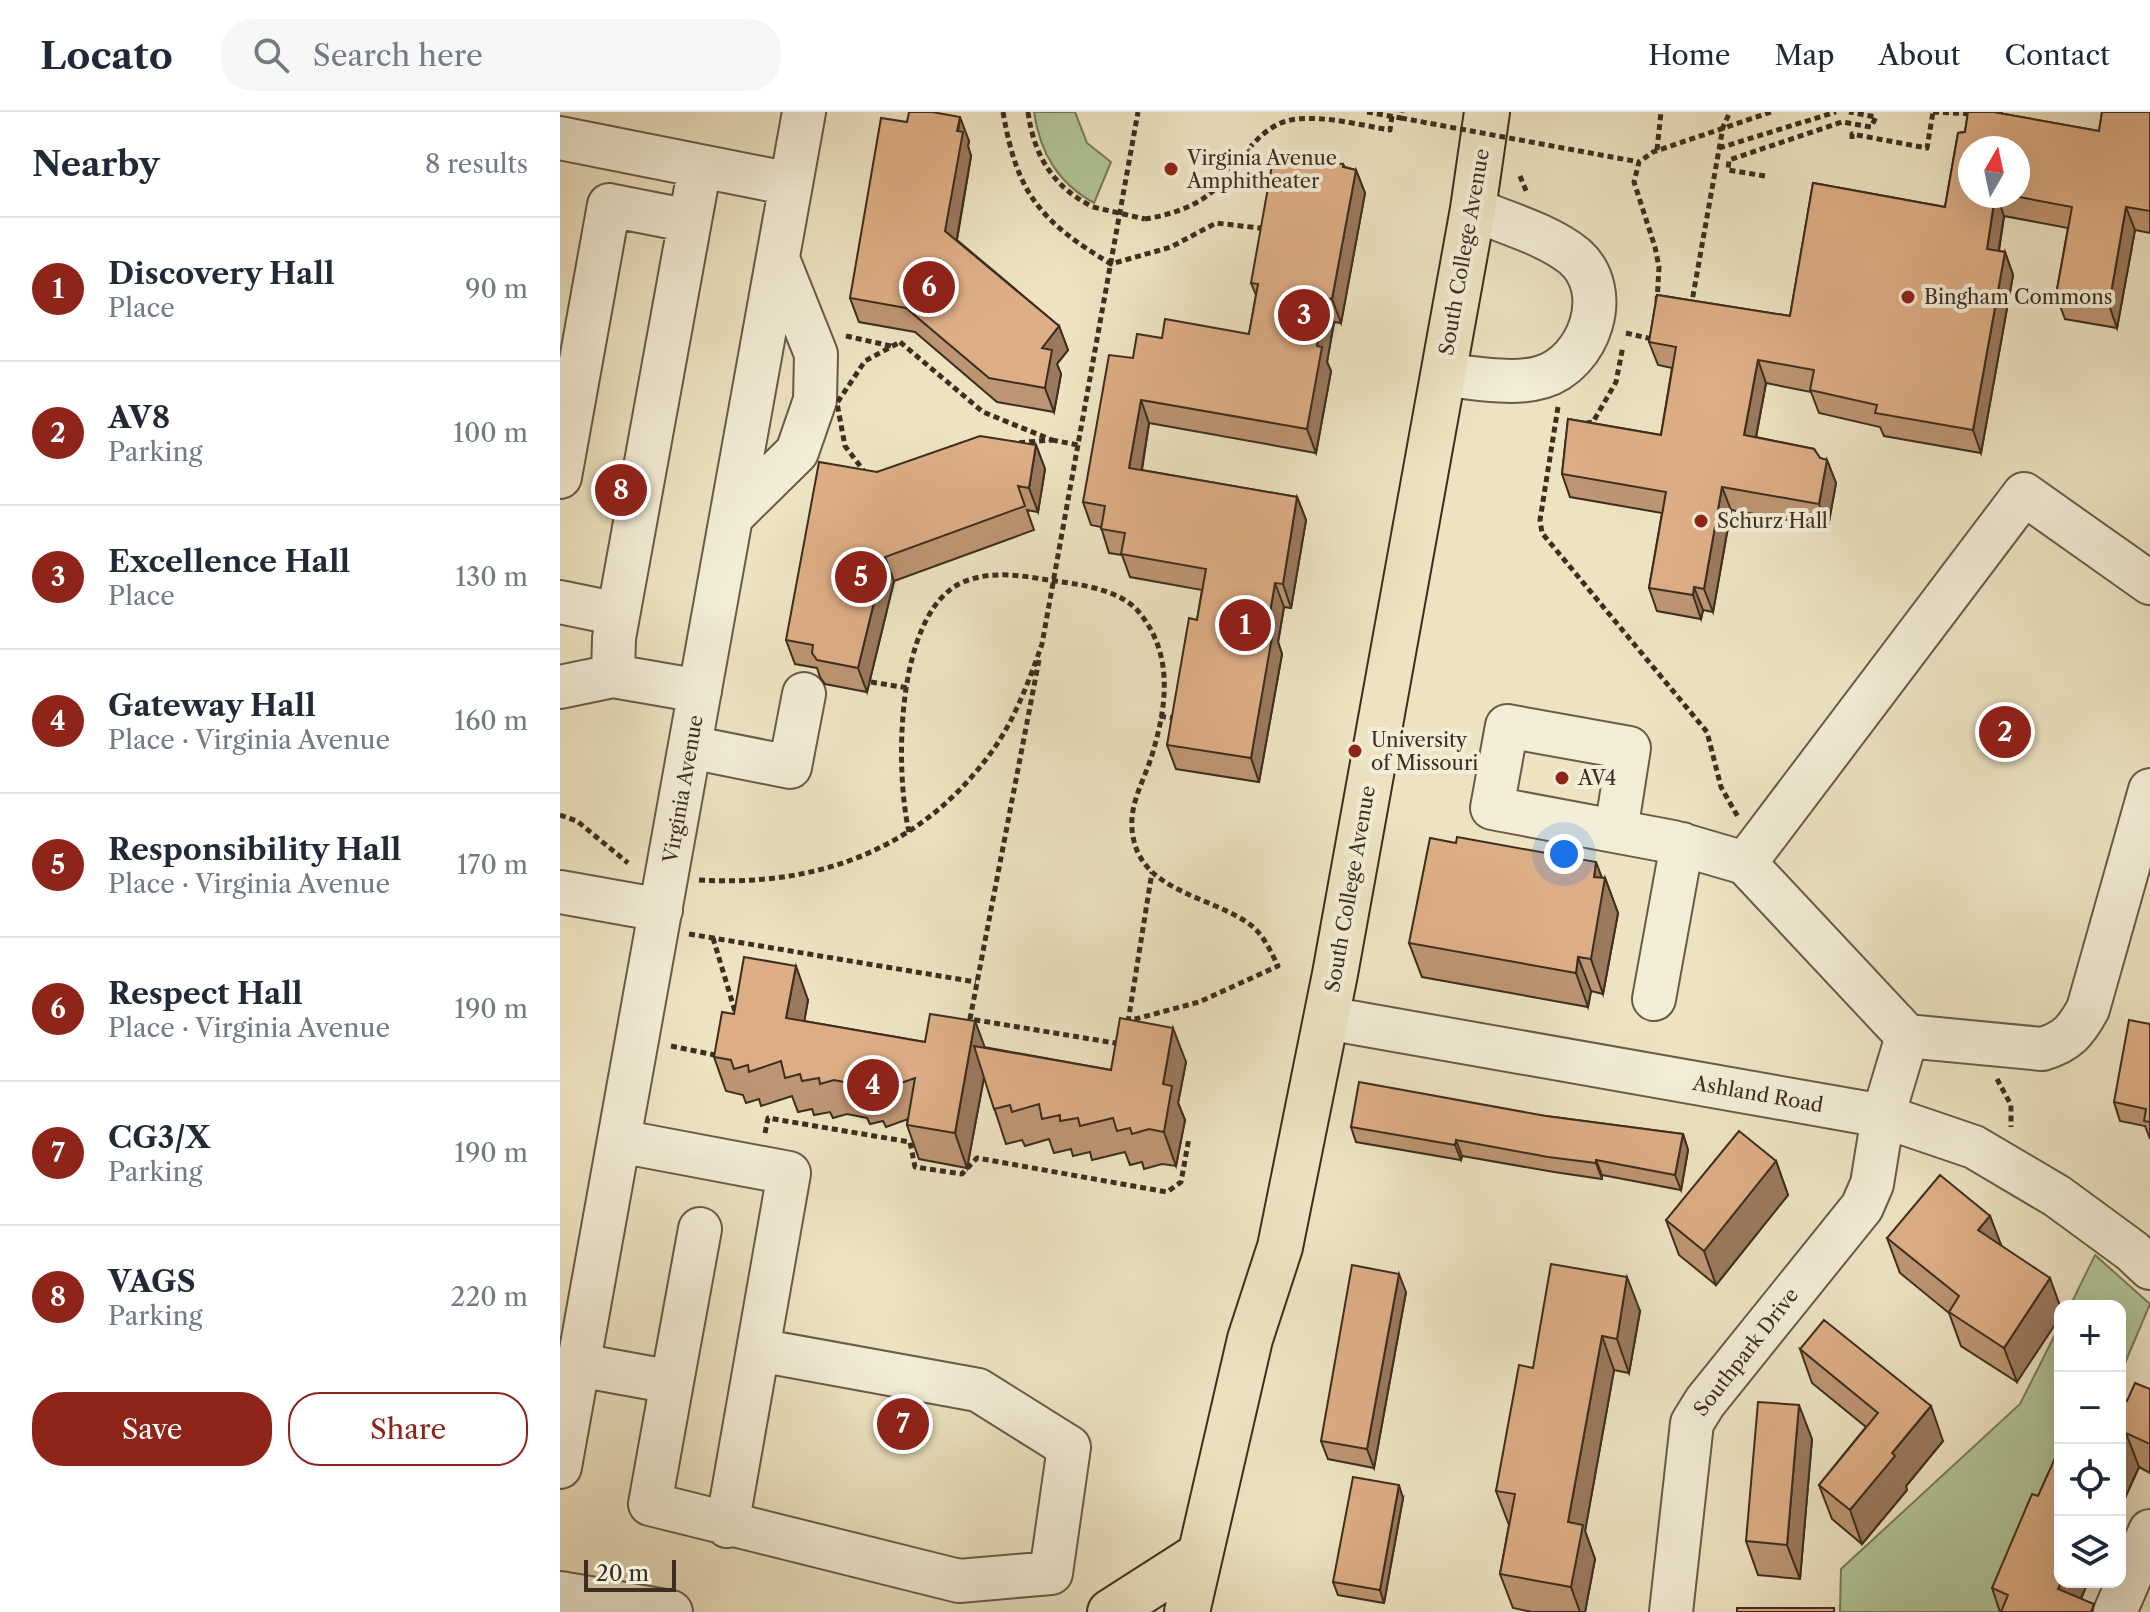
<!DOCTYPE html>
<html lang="en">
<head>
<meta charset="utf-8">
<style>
  :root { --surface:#fff; --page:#f6f6f7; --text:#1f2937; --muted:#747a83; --line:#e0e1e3; --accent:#8f2418 }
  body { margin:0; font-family:"Libre Caslon Text",serif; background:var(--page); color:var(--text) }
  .controls { position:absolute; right:24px; bottom:24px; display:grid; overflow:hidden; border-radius:16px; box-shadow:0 8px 32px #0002 }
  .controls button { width:72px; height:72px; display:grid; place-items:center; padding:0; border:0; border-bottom:2px solid var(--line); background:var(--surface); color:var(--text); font:40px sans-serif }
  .compass { position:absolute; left:1398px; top:24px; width:72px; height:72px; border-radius:50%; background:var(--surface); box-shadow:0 8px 32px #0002; rotate:9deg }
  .scale { position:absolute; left:24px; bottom:20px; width:92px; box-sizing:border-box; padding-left:8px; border:4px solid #3c2e20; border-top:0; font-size:22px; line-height:28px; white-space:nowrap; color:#3c2e20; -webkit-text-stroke:6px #f3edd7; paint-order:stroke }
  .you { position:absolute; left:1004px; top:742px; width:28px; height:28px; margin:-20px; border:6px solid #fff; border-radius:50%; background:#1a73e8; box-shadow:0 0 0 12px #1a73e833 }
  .badge { display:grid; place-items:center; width:52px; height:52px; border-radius:50%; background:var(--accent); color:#fff; font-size:26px; font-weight:700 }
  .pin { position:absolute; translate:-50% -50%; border:4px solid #fff; box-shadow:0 2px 8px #0006 }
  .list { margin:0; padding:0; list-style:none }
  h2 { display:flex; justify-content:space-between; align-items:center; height:104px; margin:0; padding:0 32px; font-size:34px }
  h2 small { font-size:26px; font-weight:400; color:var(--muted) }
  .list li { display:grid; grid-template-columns:52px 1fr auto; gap:24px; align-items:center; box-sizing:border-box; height:144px; padding:0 32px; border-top:2px solid var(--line) }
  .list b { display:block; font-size:30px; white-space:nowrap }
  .list p { margin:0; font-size:26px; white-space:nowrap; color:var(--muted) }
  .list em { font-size:26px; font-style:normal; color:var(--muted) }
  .actions { display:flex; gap:16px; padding:24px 32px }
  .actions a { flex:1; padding:18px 0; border:2px solid var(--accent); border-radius:32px; text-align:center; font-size:28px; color:var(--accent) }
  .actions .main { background:var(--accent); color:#fff }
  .icon { flex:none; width:44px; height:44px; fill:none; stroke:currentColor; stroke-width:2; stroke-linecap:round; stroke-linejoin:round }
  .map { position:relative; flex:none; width:1590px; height:1500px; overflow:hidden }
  header { display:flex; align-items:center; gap:48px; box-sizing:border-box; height:112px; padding:0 40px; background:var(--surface); border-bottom:2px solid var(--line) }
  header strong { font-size:38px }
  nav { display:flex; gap:44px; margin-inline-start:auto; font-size:28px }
  .search { width:560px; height:72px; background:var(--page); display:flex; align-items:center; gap:20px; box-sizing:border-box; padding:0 28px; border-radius:32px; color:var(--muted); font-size:30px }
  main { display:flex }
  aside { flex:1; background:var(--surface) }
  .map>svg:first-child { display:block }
  .green { fill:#b2c597; stroke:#777a5c; stroke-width:2 }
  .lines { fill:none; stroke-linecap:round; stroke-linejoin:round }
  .minor-casing { stroke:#685b48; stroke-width:46 }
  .major-casing { stroke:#3c2e20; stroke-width:48 }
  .path { stroke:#3c2e20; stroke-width:5; stroke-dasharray:6 4; stroke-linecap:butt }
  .minor { stroke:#f3edd7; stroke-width:42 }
  .major { stroke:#ede3c1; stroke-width:44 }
  .path-bridge { stroke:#3c2e20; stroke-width:5; stroke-dasharray:6 4; stroke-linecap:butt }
  .wall { fill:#be9572; stroke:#3c2e20; stroke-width:2; fill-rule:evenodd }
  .shaded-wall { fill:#9b795d; stroke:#3c2e20; stroke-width:2 }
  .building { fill:#ddad85; stroke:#3c2e20; stroke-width:2 }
  .poi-dot { fill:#8f2418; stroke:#f3edd7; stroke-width:3 }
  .labels { text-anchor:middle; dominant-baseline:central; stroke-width:8; stroke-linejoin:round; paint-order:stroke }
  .poi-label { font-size:20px; fill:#3c2e20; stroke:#f3edd7; text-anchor:start }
  .street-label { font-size:20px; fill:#3c2e20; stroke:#f3edd7 }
</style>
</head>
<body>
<header>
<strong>Locato</strong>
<div class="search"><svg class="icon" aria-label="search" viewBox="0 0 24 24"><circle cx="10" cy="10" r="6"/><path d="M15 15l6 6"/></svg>Search here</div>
<nav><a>Home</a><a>Map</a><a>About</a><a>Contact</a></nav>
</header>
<main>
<aside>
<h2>Nearby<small>8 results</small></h2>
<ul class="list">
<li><span class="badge">1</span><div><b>Discovery Hall</b><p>Place</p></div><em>90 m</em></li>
<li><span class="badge">2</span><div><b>AV8</b><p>Parking</p></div><em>100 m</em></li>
<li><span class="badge">3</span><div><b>Excellence Hall</b><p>Place</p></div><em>130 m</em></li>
<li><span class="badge">4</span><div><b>Gateway Hall</b><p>Place · Virginia Avenue</p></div><em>160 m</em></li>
<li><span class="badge">5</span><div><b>Responsibility Hall</b><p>Place · Virginia Avenue</p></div><em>170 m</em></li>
<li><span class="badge">6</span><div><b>Respect Hall</b><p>Place · Virginia Avenue</p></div><em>190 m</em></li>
<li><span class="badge">7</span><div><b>CG3/X</b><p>Parking</p></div><em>190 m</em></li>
<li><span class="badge">8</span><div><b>VAGS</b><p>Parking</p></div><em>220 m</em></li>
</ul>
<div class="actions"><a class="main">Save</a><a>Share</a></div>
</aside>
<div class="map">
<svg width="1590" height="1500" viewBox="0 0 1590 1500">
  <rect width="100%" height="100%" fill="#ede3c1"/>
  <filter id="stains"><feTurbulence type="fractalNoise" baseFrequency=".0025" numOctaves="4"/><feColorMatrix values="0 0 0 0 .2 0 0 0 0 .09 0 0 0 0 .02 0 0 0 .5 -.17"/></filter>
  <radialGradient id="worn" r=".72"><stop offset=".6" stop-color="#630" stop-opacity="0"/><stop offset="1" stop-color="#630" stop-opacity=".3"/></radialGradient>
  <!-- green -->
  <path class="green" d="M474,0H515L527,31L551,50L534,91C498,71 480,41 474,0Z
    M1535,1143L1590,1192L1560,1263V1194H1510Z
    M1500,1213V1393L1451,1500H1280L1281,1457L1460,1292Z"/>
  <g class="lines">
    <!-- minor casing -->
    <g class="minor-casing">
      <path id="minor" d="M0,26L231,72
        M884,263C914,265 952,274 982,265C1029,251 1055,179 1014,144C987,122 945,111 913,97
        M0,365L49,93L130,109
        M172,404L237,340L255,288L256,242L218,147
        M0,490L58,502
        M53,564L54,526L140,54
        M0,575L53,564L140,579
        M130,635L230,655L244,582
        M1056,719L1069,636L947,614L932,696L1113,730L1185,751L1347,924L1323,1004L1312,1072L1302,1095L1145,1290L1132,1311L1111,1500
        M1185,751L1464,382L1590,471
        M0,780L101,798
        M1094,887L1122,732
        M767,906L1323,1004L1414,1035L1497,1084L1572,1139L1590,1156
        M1347,924L1482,937C1507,930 1516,919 1528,897L1590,678
        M59,1029L229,1061L167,1414
        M19,1253L112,1270L90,1392L399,1469L491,1461L509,1335L418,1278L198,1238
        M112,1270L140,1117
        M0,1355L244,0
        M0,1481L111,1500
        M1555,1500L1590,1419"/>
    </g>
    <!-- major casing -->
    <g class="major-casing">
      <path id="major" d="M550,1500L639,1443
        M627,1500L690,1227L720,1135L775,862L913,97L927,0"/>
    </g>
    <!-- path -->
    <path class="path" d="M443,0C457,82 480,109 551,152L611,135L656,111L708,117
      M468,0C474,44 493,75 533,95
      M807,0L841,6L842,0
      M1373,0L1414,2
      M1428,1L1443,0
      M1292,27V22L1367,36L1373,0
      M1159,36L1276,0
      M1097,38L1101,0
      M960,64L967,81
      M1205,64L1168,58L1169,48L1282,10L1311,15L1316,5L1289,0
      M585,107C609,103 636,95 654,78C680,54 697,11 737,7C767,4 800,13 830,18L832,4
      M1097,190L1099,155L1095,135L1074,70L1079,50L1093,40L1211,0
      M1131,195L1163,15L1170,0
      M1066,221L1092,227L1093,223
      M286,224L331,234
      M340,230L423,300L492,328L418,334L313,371L285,334L277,291L305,249Z
      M998,295L980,408L982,421L1147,620L1161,675L1178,705
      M1026,311L1033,310L1056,270L1063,234
      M492,328L518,333
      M479,548L410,907L561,932
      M311,570L348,576
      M600,604L619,607
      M0,703L17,709L68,751
      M349,720C335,659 335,506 399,472C427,458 459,463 488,468C516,472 558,476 578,499C612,539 608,588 594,636C586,668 565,694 574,729C586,781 655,785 692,814C704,824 711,840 718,854L639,890L568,909
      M139,768C255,775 359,739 430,642C454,610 469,569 482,532L578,0
      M129,822L416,870
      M153,826L177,906
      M568,910L592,760
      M111,934L160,944
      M1437,967L1451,993V1015
      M205,1021L208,1006L350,1030L355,1055L402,1062L417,1046L607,1080L621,1070L629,1026"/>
    <!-- minor -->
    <use href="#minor" class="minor"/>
    <!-- major -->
    <use href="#major" class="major"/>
    <!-- path-bridge -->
    <path class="path-bridge" d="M841,6L1079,50
      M533,95L585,107"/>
  </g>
  <!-- wall -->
  <path class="wall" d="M1408,0H1433L1539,19L1542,0H1590V121L1575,118L1557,216L1505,207L1496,183L1508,116L1444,104L1439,139L1445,140L1453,163L1421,341L1324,324L1320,315L1259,301L1251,280L1206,271L1196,325L1254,337L1260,346L1267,348L1276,371L1268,415L1171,398L1153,500L1143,498L1141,507L1097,499L1089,476L1102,401L1010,385L1002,362L1008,307L1101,323L1112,256L1098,253L1089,230L1097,183L1230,204L1253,71L1385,95L1398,21L1405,20ZM1410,36H1458V84H1410Z
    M347,10L409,29L408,34L411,44L397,128L499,214L508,238L497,252L501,262L494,300L437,290L355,220L299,210L290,186Z
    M783,52L785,55L796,58L805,81L781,211L774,210L767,250L771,259L756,341L589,311L582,358L737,385L746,408L731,496L724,495L718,530L722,542L699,670L616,657L607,633L637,508L642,478L570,465L562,443L549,441L541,415L531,413L523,390L573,246L602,226L689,222L696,183L691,171Z
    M476,333L485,357L478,400L467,398L474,418L334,469L307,580L265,572L260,565L257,556L235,552L226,528L317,360Z
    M1042,766H1045L1058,801L1043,882L1031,879L1028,895L862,865L849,831Z
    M248,888L244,909L365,930L415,909L424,935L551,958L626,950L618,991L625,1008L616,1054L602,1052L584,1057L582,1050L570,1053L565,1040L532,1048L530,1040L513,1044L511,1037L494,1041L489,1027L465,1034L462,1028L446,1032L424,965L407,1056L359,1047L347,1013L348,1007L326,1015L323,1009L310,1012L307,1006L287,1002L273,1006L270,1000L254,1003L252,997L238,1000L232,984L201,994L199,987L186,991L183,983L166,979L154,945L174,902Z
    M1590,912V1027L1585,1014L1560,1009L1554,990Z
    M986,1004L1123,1022L1128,1038L1121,1078L1042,1063V1067L994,1060L902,1044L901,1048L796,1030L791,1015Z
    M1216,1049L1228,1083L1156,1173L1119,1143L1106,1108Z
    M1430,1104L1441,1134L1457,1270L1401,1234L1389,1201L1340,1161L1327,1126Z
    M846,1180L814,1356L768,1347L761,1329Z
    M1080,1199L1069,1261L1054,1258L1025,1419L1035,1447L1025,1500H972L953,1496L940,1462L949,1413L936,1379L973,1256Z
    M1240,1237L1383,1329L1346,1374L1347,1378L1302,1432L1272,1407L1259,1373L1306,1315L1252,1271Z
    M1590,1277V1361L1579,1355L1560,1397L1567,1289Z
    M1252,1327L1240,1467L1198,1463L1186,1429Z
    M843,1386L824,1491L778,1483L773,1470Z
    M1500,1470H1528L1521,1487L1440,1500L1432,1476Z"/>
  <!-- shaded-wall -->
  <path class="shaded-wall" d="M400,5L409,29L408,34L411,44L394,143L385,119Z
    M796,58L805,81L781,211L772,187Z
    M1435,84H1437L1444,104L1435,160L1427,137Z
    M1566,95L1575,118L1557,216L1549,193Z
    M1445,140L1453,163L1421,341L1413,318Z
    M766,186L774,210L767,250L771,259L756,341L747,317L757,234Z
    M499,214L508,238L497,252L501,262L494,300L485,276L482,236Z
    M1198,248L1206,271L1192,346L1184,323Z
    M581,288L589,311L578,380L569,356Z
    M476,333L485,357L478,400L469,376Z
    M1267,348L1276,371L1268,415L1259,392Z
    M1162,375L1171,398L1153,500L1144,477Z
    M737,385L746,408L731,496L723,472Z
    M325,445L334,469L307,580L298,556Z
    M715,471L724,495L718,530L722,542L699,670L691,646L707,518Z
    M1134,475L1143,498L1141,507L1133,483Z
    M1036,750L1044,771L1045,766L1058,801L1043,882L1031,847L1034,765Z
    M1018,845L1031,879L1028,895L1016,861Z
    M236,854L248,888L239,940L226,906Z
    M415,909L428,944L407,1056L395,1021Z
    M613,916L626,950L618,991L625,1008L616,1054L604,1020L603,972Z
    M1123,1022L1128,1038L1121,1078L1115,1063Z
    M896,1028L902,1044L901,1048L895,1033Z
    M1036,1048L1042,1063V1067L1036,1051Z
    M1216,1049L1228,1083L1156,1173L1144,1139Z
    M1430,1104L1443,1138L1418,1118Z
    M839,1162L846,1180L814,1356L807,1337Z
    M1067,1165L1080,1199L1069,1261L1057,1227Z
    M1490,1166L1500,1194V1205L1457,1270L1444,1236Z
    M1042,1224L1054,1258L1025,1419L1035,1447L1025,1500H1020L1011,1475L1008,1410Z
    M1239,1293L1252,1327L1240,1467L1227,1433Z
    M1371,1294L1383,1329L1346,1374L1347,1378L1302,1432L1290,1398L1332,1341Z
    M1566,1321L1579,1355L1560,1397V1336Z
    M839,1373L843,1386L824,1491L820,1478Z
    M1501,1470H1528L1515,1500L1498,1477Z"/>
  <!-- building -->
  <path class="building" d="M349,0H372L400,5L397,19L403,20L385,119L499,214L482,236L492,238L485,276L429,266L346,196L290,186L321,6L347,10Z
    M1408,0H1433L1539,19L1542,0H1590V99L1566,95L1549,193L1496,183L1512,95L1454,84H1458V36H1410V84H1435L1427,137L1445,140L1413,318L1315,301L1317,293L1250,278L1254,258L1198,248L1184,323L1254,337L1260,346L1267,348L1259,392L1162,375L1144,477L1134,475L1133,483L1089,476L1106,380L1002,362L1008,307L1101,323L1116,235L1089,230L1097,183L1230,204L1253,71L1385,95L1398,21L1405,20Z
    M714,42L783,52V55L796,58L772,187L766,186L757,234L762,235L747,317L581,288L569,356L737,385L723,472L715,471L707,518L713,519L691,646L607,633L629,506L637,508L646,457L561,442L565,421L541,417L545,394L523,390L549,243L573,246L577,222L602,226L605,207L689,222L698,172L691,171Z
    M420,324L476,333L469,376L458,374L465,394L325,445L298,556L257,548L252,541L253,533L226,528L259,350L317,360Z
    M897,725L1036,750L1034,765L1045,766L1031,847L1018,845L1016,861L849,831L870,726L896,731Z
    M184,845L236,854L226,906L365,930L370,902L415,909L395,1021L347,1013L355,966L313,981L310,975L298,978L294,972L274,968L260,972L259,966L242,969L240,962L225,966L221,949L189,960L188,953L174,957L171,948L154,945L162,900L174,902Z
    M560,906L613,916L603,972L612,974L604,1020L589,1017L572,1022L570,1016L557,1019L553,1006L520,1014L518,1006L500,1009V1003L482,1007L479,992L452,1000L450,993L434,997L414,934L551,958Z
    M1569,908L1590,912V1010L1584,1009L1586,997L1554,990Z
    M799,970L986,1004L1123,1022L1115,1063L1036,1048V1051L988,1045L896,1028L895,1033L791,1015Z
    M1179,1019L1216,1049L1144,1139L1106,1108Z
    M1380,1063L1430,1104L1418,1118L1490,1166L1444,1236L1389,1200L1399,1184L1327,1126Z
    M991,1152L1067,1165L1057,1227L1042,1224L1008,1410L1023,1413L1011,1475L940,1462L955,1382L936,1379L959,1253L973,1256Z
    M792,1153L839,1162L807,1337L761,1329Z
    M1264,1208L1371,1294L1332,1341L1335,1344L1290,1398L1259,1373L1318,1301L1240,1237Z
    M1575,1271L1590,1277V1332L1566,1321L1560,1336V1286L1567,1289Z
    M1198,1290L1239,1293L1227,1433L1186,1429Z
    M1500,1335L1501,1470L1498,1477L1534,1492L1531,1500H1441L1448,1483L1432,1476L1472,1382L1478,1384Z
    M793,1365L839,1373L820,1478L773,1470Z
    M1177,1496H1274V1500H1177Z"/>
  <!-- markers -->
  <g class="poi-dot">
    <circle cx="611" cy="57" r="8"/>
    <circle cx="1348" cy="185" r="8"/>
    <circle cx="1141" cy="409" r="8"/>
    <circle cx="795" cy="639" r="8"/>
    <circle cx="1002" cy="666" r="8"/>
  </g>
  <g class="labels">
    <!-- poi labels -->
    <g class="poi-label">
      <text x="627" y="46">Virginia Avenue<tspan x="627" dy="23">Amphitheater</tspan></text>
      <text x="1364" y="185">Bingham Commons</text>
      <text x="1157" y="409">Schurz Hall</text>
      <text x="811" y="628">University<tspan x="811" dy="23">of Missouri</tspan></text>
      <text x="1018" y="666">AV4</text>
    </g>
    <!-- street labels -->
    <g class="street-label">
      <text transform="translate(904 140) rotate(-80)">South College Avenue</text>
      <text transform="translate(123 677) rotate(-80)">Virginia Avenue</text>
      <text transform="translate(790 777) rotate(-80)">South College Avenue</text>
      <text transform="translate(1198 982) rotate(10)">Ashland Road</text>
      <text transform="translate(1186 1240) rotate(-52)">Southpark Drive</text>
    </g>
  </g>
  <rect width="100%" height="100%" filter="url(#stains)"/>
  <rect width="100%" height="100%" fill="url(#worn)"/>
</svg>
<div class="controls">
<button>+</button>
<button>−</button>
<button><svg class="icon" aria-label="locate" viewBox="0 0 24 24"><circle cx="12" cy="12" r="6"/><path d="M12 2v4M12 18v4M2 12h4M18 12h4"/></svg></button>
<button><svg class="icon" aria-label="layers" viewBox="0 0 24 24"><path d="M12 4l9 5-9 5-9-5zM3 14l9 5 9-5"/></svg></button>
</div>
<svg class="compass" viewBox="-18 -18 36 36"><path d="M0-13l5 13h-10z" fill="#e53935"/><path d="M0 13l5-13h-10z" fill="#747a83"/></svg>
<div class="scale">20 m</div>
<div class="you"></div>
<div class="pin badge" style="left:685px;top:513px">1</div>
<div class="pin badge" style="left:1445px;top:620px">2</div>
<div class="pin badge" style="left:744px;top:203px">3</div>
<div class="pin badge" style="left:313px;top:973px">4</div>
<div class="pin badge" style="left:301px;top:465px">5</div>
<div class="pin badge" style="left:369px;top:175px">6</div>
<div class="pin badge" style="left:343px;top:1312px">7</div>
<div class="pin badge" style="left:61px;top:378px">8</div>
</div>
</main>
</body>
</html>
